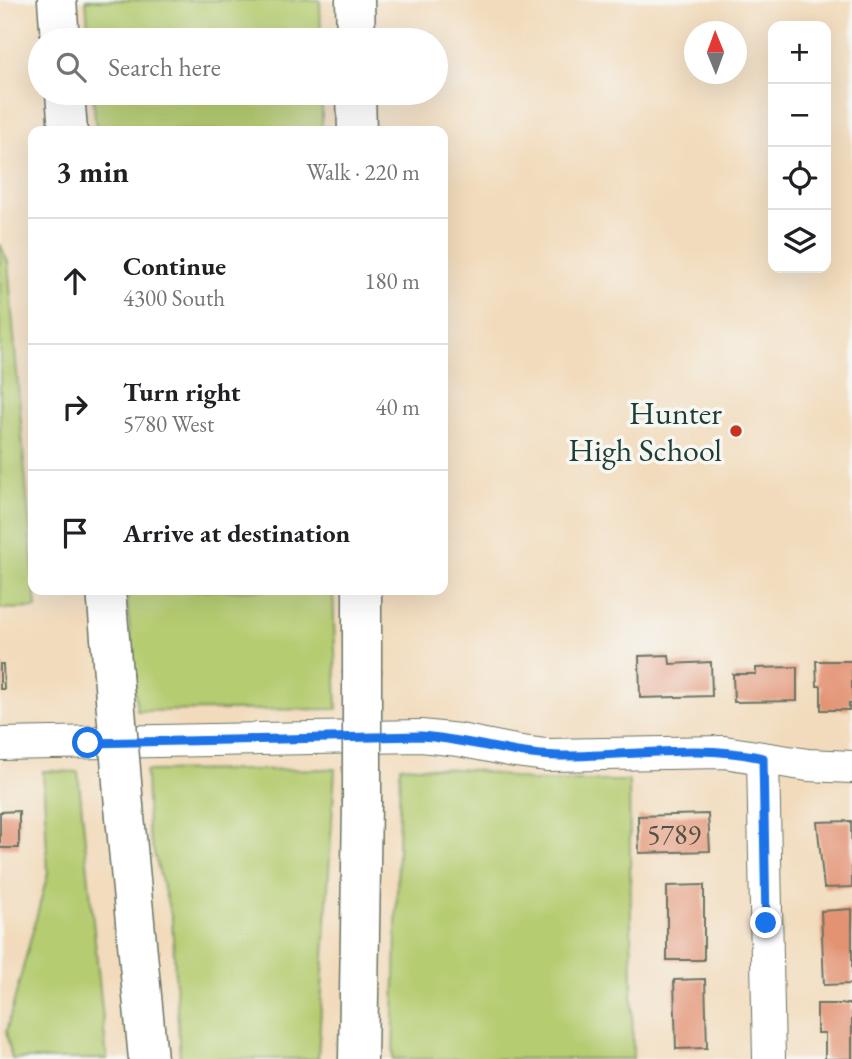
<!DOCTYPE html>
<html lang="en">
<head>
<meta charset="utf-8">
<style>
  :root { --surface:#fff; --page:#f6f6f6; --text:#202124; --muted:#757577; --line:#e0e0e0 }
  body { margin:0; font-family:"EB Garamond",serif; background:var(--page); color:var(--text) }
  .controls { position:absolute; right:21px; top:21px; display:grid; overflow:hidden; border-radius:14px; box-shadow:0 7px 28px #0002 }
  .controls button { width:63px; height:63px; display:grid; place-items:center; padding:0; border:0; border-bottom:2px solid var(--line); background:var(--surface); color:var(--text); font:35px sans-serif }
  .compass { position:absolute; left:684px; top:21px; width:63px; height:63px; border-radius:50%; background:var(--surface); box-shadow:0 7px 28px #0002; rotate:359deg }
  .stop { position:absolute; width:21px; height:21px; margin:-16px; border:5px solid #1a73e8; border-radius:50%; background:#fff }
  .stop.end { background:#1a73e8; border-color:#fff; box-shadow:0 2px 7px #0008 }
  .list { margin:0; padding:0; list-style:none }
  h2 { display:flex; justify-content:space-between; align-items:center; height:91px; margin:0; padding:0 28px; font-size:30px }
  h2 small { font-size:23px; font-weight:400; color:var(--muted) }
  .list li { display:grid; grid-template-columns:46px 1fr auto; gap:21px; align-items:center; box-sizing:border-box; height:126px; padding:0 28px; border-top:2px solid var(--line) }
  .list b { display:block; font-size:26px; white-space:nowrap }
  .list p { margin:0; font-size:23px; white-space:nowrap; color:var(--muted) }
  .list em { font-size:23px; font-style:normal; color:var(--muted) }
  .icon { flex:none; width:38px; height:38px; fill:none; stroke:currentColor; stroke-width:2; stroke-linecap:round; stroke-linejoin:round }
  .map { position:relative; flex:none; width:852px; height:1059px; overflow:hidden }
  .search { position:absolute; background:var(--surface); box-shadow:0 7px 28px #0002; left:28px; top:28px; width:420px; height:77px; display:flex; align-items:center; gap:18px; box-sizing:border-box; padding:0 24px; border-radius:38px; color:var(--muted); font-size:26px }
  .panel { position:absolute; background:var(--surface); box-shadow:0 7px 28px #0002; left:28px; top:126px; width:420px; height:469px; border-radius:14px }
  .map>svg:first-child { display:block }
  .green { fill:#b5cc71; stroke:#6a8452; stroke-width:2 }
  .building { fill:#e39272 }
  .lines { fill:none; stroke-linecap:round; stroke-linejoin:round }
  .minor-casing { stroke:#697464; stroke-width:34 }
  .highway-casing { stroke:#697464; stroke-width:41 }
  .minor { stroke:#fff; stroke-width:32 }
  .highway { stroke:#fff; stroke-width:38 }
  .highway-bridge-casing { stroke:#697464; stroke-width:41; stroke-linecap:butt }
  .highway-bridge { stroke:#fff; stroke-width:38 }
  .route { stroke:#1a73e8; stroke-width:9 }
  .poi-dot { fill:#c8321e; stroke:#f6f6f2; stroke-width:2.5 }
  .labels { text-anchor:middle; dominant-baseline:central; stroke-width:7; stroke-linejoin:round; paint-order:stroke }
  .number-label { font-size:28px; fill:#505244 }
  .poi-label { font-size:32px; fill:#1f3d34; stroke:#f6f6f2; text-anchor:end }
</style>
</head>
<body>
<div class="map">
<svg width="852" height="1059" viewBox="0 0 852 1059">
  <rect width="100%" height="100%" fill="#f6f6f2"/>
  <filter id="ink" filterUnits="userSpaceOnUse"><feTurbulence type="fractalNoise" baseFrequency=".0143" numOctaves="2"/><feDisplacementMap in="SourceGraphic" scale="14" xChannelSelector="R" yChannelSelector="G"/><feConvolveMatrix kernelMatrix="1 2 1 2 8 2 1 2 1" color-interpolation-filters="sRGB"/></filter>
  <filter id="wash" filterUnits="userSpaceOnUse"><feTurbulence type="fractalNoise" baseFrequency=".00686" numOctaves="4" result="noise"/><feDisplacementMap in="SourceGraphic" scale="28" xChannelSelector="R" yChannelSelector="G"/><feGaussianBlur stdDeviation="1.57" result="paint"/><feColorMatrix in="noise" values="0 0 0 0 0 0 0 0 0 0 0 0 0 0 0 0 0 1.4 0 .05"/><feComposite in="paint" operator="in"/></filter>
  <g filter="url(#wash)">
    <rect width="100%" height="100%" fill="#f2dbbc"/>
    <!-- green -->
    <path class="green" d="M86,0H320L321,40H89Z
      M93,93H322V131H96Z
      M0,244L8,262L36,608L0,609Z
      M126,590H333L337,709L137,711Z
      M400,766L475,770L532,781H629L633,1059H393Z
      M335,769L318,1059H180L172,919L148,831L146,771Z
      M43,771L78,772L107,1059H12L6,1032L48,873Z"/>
    <g id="blocks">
      <!-- building -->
      <path class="building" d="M669,655L670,664L711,662L712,696L640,698L639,656Z
        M816,661H852V704H849V710H821V686H817Z
        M0,664H3L4,689H0Z
        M797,667V701L734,702L733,674H756V668Z
        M19,811V848H0V812Z
        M708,814L710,851L639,853L638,816Z
        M851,821L852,887L824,888L817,822Z
        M704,885V960H667V886Z
        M852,909V984L824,985L821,911Z
        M705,979L707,1048L676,1049L674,980Z
        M817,1004H852V1059H825V1033H817Z"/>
    </g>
  </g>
  <g filter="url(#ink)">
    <use href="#blocks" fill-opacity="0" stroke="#697464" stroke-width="2"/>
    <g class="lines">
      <!-- minor casing -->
      <g class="minor-casing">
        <path id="minor" d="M0,744L421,736L459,740L515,751L546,755L724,752L808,765L852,767
          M763,758L769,1059"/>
      </g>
      <!-- highway casing -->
      <g class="highway-casing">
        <path id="highway" d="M57,0L60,40
          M355,0L356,40
          M65,93L68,131
          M356,93L357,131
          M106,590L113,674
          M362,590V670
          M124,806L148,1059
          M358,1059L362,803"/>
      </g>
      <!-- minor -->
      <use href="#minor" class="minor"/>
      <!-- highway -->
      <use href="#highway" class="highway"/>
      <!-- highway-bridge casing -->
      <g class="highway-bridge-casing">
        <path id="highway-bridge" d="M113,674L124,806
          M362,803V670"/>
      </g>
      <!-- highway-bridge -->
      <use href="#highway-bridge" class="highway-bridge"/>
    </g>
  </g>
  <g class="lines" filter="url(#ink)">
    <!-- route -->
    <path class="route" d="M88,743L421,736C467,739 512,755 559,756C626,757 696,743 763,758L766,923"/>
  </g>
  <!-- markers -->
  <circle class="poi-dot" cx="736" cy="431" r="7"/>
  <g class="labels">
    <!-- number labels -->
    <g class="number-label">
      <text x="674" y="834">5789</text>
    </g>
    <!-- poi labels -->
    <g class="poi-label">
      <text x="722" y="413">Hunter<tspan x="722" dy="37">High School</tspan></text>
    </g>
  </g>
</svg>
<div class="controls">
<button>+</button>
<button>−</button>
<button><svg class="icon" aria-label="locate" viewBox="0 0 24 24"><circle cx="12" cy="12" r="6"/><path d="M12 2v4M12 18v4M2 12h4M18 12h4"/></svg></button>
<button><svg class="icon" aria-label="layers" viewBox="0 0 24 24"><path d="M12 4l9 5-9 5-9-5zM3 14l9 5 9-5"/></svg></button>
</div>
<svg class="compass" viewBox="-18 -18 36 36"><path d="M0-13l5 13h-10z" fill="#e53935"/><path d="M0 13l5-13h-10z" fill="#757577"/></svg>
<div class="stop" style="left:88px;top:743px"></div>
<div class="stop end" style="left:766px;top:923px"></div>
<div class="search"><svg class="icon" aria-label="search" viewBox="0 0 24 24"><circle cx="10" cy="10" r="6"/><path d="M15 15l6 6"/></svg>Search here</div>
<section class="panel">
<h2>3 min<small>Walk · 220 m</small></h2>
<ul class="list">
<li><svg class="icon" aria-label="ahead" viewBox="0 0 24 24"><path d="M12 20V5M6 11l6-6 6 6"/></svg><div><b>Continue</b><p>4300 South</p></div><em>180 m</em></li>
<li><svg class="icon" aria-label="right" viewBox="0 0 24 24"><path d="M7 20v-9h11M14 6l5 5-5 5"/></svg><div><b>Turn right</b><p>5780 West</p></div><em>40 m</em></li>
<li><svg class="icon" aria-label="arrive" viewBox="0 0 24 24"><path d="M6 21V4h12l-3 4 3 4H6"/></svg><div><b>Arrive at destination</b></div></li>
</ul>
</section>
</div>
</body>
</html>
